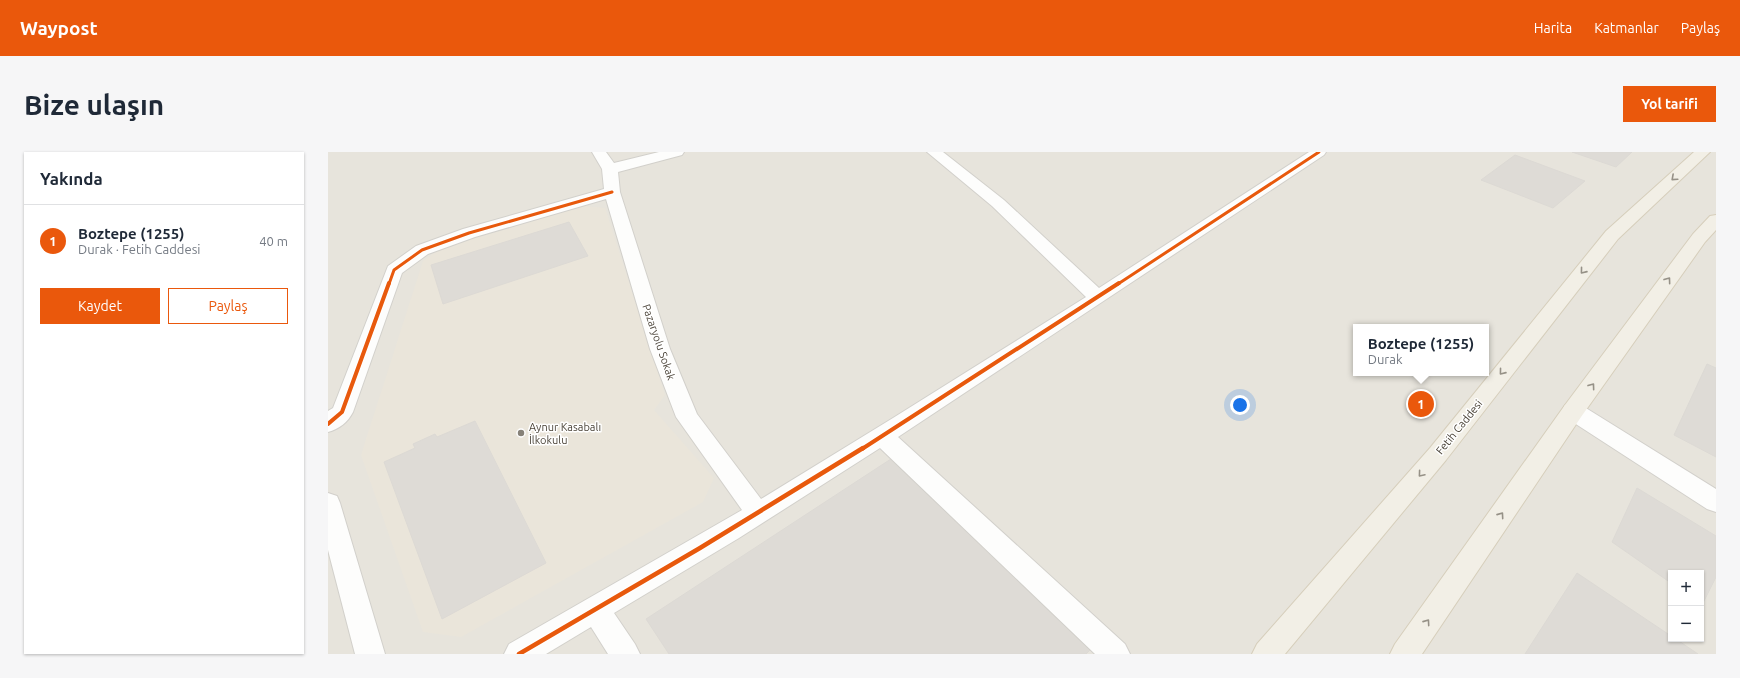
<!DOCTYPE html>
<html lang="tr">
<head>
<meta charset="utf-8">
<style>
  :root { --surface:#fff; --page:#f6f6f7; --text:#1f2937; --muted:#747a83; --line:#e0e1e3; --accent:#ea580c }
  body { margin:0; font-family:Ubuntu,sans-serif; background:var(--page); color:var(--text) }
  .controls { position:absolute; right:12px; bottom:12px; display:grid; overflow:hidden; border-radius:0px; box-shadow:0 1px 3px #0004 }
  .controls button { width:36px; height:36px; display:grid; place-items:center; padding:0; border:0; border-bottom:1px solid var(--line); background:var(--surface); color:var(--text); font:20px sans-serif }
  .you { position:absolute; left:912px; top:253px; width:14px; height:14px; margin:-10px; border:3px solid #fff; border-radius:50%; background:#1a73e8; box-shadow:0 0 0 6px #1a73e833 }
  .badge { display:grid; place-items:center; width:26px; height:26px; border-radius:50%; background:var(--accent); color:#fff; font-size:13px; font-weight:700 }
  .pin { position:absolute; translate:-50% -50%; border:2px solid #fff; box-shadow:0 1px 4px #0006 }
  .popup { position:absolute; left:1025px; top:172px; width:136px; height:52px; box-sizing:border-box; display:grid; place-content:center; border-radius:0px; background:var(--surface); filter:drop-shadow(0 1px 3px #0005); font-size:13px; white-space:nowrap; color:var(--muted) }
  .popup b { font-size:15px; color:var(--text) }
  .popup::after { content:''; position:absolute; left:50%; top:100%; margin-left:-8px; border:8px solid transparent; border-top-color:var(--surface) }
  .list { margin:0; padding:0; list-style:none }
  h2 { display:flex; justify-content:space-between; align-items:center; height:52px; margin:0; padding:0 16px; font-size:17px }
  h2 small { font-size:13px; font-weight:400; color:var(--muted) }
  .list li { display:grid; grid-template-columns:26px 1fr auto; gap:12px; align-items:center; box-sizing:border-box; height:72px; padding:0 16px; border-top:1px solid var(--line) }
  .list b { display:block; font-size:15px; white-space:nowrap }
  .list p { margin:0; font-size:13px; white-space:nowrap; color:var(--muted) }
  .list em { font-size:13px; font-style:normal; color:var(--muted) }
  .actions { display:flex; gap:8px; padding:12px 16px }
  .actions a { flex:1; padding:9px 0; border:1px solid var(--accent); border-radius:0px; text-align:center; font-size:14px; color:var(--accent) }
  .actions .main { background:var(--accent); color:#fff }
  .map { position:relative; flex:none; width:1388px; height:502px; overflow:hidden; border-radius:0px }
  header { display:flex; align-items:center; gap:24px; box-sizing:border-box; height:56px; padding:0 20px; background:var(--accent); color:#fff }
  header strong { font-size:19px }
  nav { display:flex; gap:22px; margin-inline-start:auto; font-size:14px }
  .intro { display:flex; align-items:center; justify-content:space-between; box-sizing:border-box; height:96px; padding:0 24px }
  h1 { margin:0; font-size:28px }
  .button { padding:10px 18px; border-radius:0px; background:var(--accent); color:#fff; font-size:14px; font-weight:700 }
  main { display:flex; gap:24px; padding:0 24px }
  aside { flex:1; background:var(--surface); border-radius:0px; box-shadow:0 1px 3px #0004 }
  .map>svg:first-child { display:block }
  .residential { fill:#e7e4dc; fill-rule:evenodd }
  .education { fill:#eae5da }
  .building { fill:#dedbd6; stroke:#dcd9d4 }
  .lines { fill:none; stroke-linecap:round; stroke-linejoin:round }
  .street-casing { stroke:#d2d0cb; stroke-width:2 }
  .primary-casing { stroke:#d6cebb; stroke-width:2 }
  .street { fill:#fdfdfc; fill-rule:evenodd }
  .primary { fill:#f2efe6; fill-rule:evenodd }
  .cycleway-far2-casing { stroke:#fff; stroke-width:5 }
  .cycleway-far1-casing { stroke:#fff; stroke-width:6 }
  .cycleway-casing { stroke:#fff; stroke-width:7 }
  .cycleway-far2 { stroke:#e8590c; stroke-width:3 }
  .cycleway-far1 { stroke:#e8590c; stroke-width:4 }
  .cycleway { stroke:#e8590c; stroke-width:4.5 }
  .oneway { stroke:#969187 }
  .poi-dot { fill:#868178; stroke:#fff; stroke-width:1.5 }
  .labels { text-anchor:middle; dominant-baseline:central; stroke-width:3; stroke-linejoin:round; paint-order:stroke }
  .street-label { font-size:11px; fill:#4b4439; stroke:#fff }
  .poi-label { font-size:11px; fill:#4b4439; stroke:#fff; text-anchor:start }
</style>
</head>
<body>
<header>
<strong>Waypost</strong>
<nav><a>Harita</a><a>Katmanlar</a><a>Paylaş</a></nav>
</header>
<div class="intro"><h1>Bize ulaşın</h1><a class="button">Yol tarifi</a></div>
<main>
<aside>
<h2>Yakında<small></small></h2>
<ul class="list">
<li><span class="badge">1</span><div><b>Boztepe (1255)</b><p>Durak · Fetih Caddesi</p></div><em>40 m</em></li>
</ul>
<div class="actions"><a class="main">Kaydet</a><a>Paylaş</a></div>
</aside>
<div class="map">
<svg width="1388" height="502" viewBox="0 0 1388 502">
  <rect width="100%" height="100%" fill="#f4f2ee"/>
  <!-- residential -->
  <path class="residential" d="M0,0H1388V502H0ZM1028,175H1158V221H1028ZM1343,421H1373V487H1343Z"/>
  <!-- education -->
  <path class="education" d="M256,54L277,56L337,243L326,258L386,326L375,350L133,485L95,480L33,303L95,109L112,97Z"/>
  <!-- building -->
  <path class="building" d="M1244,0H1304L1288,15Z
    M1187,3L1257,29L1225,56L1153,28Z
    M241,70L260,104L115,152L103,113Z
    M1379,212L1388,216V305L1346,283Z
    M147,269L218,411L114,467L56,310L87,296L85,292L107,282L109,285Z
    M569,303L771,489L758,502H341L318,467Z
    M1309,336L1388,384V425L1374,453L1373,421H1343V431L1284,390Z
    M1249,421L1343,484V487H1348L1370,502H1197Z"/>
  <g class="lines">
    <!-- street casing -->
    <g class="street-casing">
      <path id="street" d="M264,0H278L286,11L331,0H356L354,3L290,20L292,40L342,197L369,262L433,347L565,266L758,145L664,54L599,0H615L676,48L771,136L981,0H998L996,3L570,285L797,492L802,502H767L552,296L411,386L286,461L307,492L312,502H280L263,475L218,502H176L181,492L414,358L348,265L322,197L278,47L147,85L100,102L74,121L25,260C20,270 11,277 0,280V259L5,256L60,114L88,94L135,77L276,37L274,17Z
        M1245,251L1253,253L1388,337V360L1379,357L1237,265L1234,259L1237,253Z
        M0,341L9,344L12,351L57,502H27L0,398Z"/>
    </g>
    <!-- primary casing -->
    <g class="primary-casing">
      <path id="primary" d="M1366,0H1382L1290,87L1118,308L957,502H924L929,492L1102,296L1278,79Z
        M1388,63V78L1377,90L1253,265L1094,502H1062L1067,492L1237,253L1365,82L1382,64Z"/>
    </g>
    <!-- street -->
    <use href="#street" class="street"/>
    <!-- primary -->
    <use href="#primary" class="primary"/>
    <!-- cycleway-far2 casing -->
    <g class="cycleway-far2-casing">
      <path id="cycleway-far2" d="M61,132L66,118L94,98L141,81L284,40
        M790,132L991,0"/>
    </g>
    <!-- cycleway-far1 casing -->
    <g class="cycleway-far1-casing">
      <path id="cycleway-far1" d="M0,272L14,260L61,131
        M534,297L791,131"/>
    </g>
    <!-- cycleway casing -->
    <g class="cycleway-casing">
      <path id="cycleway" d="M191,502L372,396L535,296"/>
    </g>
    <!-- cycleway-far2 -->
    <use href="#cycleway-far2" class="cycleway-far2"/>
    <!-- cycleway-far1 -->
    <use href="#cycleway-far1" class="cycleway-far1"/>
    <!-- cycleway -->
    <use href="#cycleway" class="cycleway"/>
  </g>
  <!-- one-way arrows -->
  <defs><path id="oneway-chevron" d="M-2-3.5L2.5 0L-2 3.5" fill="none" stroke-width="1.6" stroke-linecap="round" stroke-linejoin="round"/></defs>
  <g class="oneway">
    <use href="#oneway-chevron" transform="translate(1346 26) rotate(138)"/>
    <use href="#oneway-chevron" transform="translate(1255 119) rotate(129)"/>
    <use href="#oneway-chevron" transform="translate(1340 128) rotate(-54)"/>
    <use href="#oneway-chevron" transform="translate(1174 220) rotate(129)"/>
    <use href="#oneway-chevron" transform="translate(1264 234) rotate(-54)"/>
    <use href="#oneway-chevron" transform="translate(1093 322) rotate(130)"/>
    <use href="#oneway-chevron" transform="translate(1173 363) rotate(-55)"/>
    <use href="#oneway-chevron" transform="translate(1099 470) rotate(-55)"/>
  </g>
  <!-- markers -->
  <circle class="poi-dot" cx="193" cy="281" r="4"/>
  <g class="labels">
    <!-- street labels -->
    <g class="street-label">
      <text transform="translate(331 190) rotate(71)">Pazaryolu Sokak</text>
      <text transform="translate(1131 275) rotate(-51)">Fetih Caddesi</text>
    </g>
    <!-- poi labels -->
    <g class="poi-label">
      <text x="201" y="275">Aynur Kasabalı<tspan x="201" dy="13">İlkokulu</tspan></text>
    </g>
  </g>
</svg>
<div class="controls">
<button>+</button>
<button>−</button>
</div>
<div class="you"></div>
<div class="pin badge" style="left:1093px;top:252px">1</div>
<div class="popup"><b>Boztepe (1255)</b>Durak</div>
</div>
</main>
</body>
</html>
